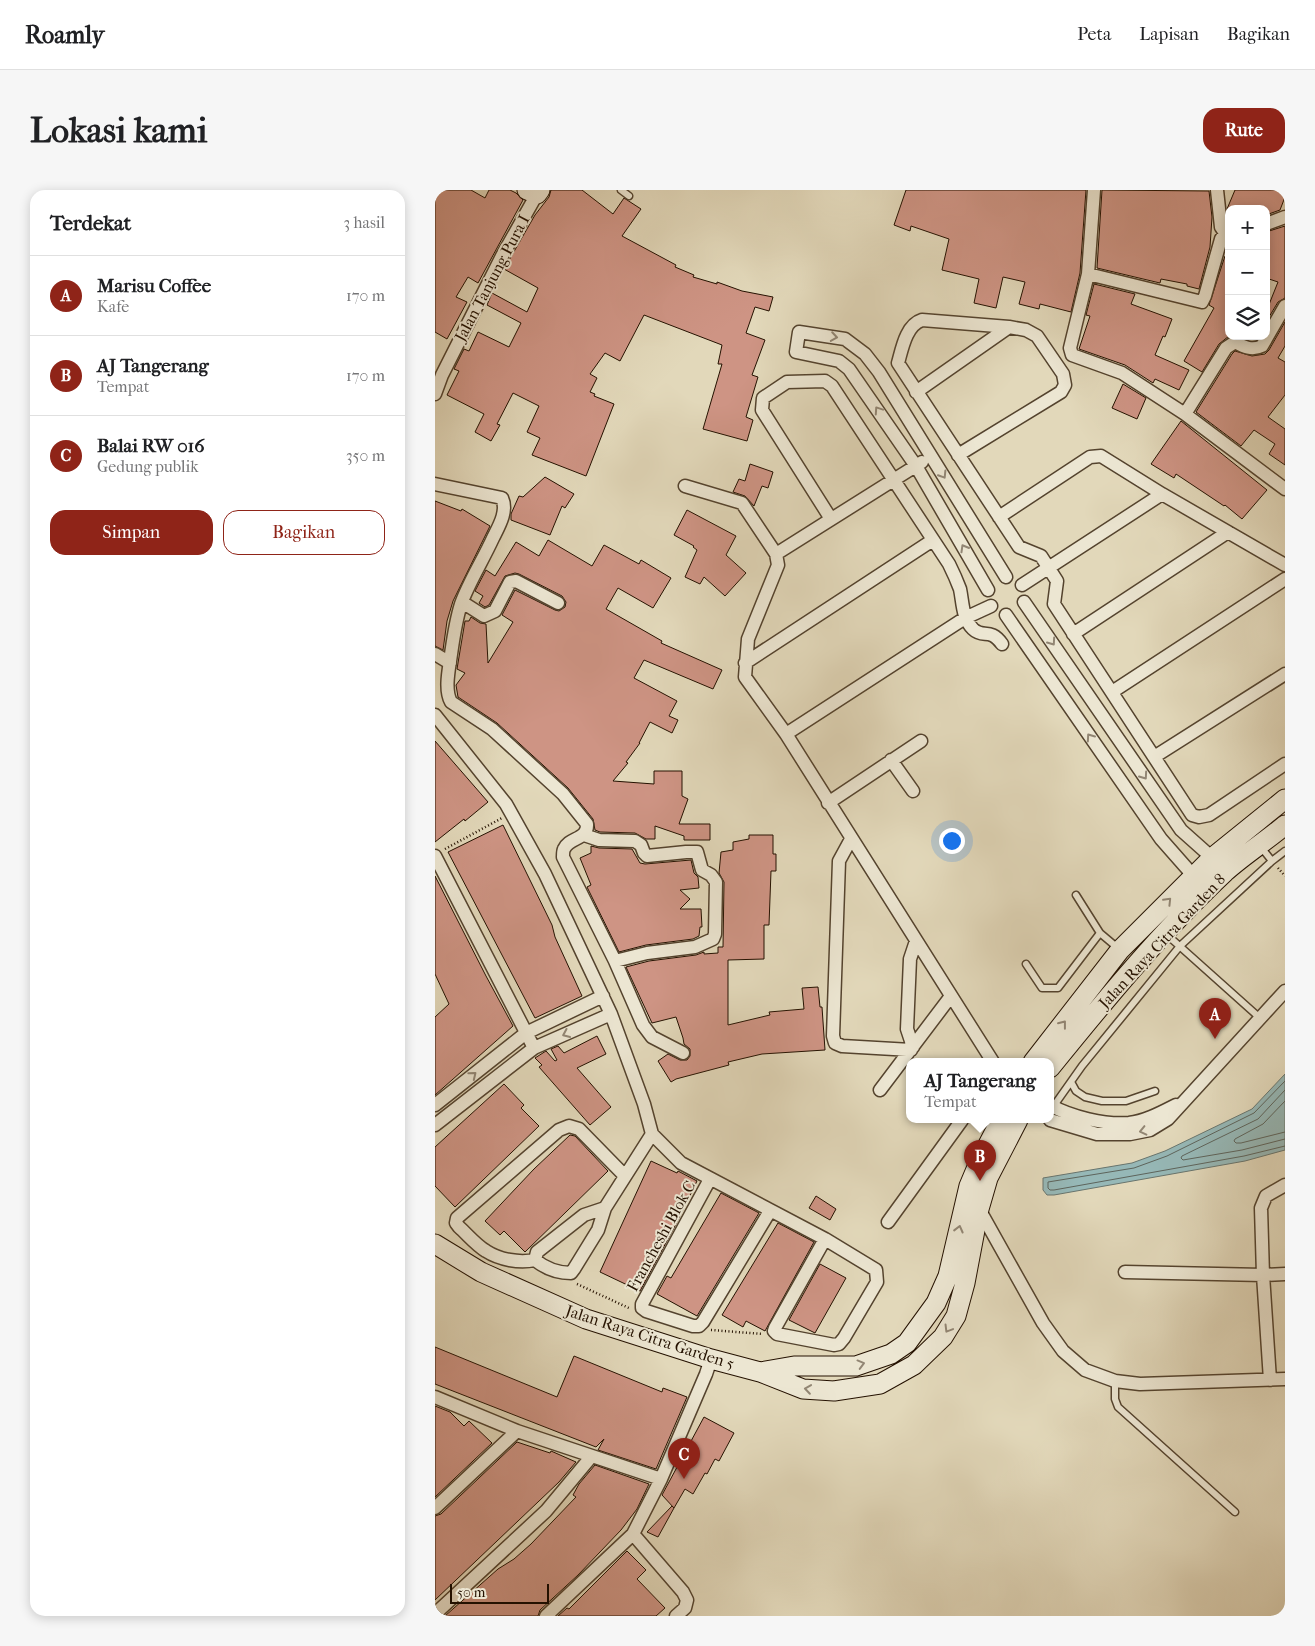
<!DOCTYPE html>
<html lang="id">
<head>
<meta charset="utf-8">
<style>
  :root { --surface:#fff; --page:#f6f6f6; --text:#202124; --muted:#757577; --line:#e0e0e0; --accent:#8f2418 }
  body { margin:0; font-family:"IM FELL French Canon",serif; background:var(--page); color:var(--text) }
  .controls { position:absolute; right:15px; top:15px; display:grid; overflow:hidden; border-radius:10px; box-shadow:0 2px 12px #0003 }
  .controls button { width:45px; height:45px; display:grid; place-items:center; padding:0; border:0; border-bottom:1px solid var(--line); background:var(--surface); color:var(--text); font:25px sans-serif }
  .scale { position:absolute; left:15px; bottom:12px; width:99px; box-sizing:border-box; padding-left:5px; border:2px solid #241100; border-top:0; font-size:14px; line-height:18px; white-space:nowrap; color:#241100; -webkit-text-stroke:4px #ece6d2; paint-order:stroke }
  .you { position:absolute; left:516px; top:650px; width:18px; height:18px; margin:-12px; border:4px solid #fff; border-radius:50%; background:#1a73e8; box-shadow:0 0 0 8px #1a73e833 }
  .badge { display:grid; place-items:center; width:32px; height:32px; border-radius:50%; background:var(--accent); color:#fff; font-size:16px; font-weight:700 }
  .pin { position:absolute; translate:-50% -41px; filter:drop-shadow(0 1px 2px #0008) }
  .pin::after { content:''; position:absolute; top:26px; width:18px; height:15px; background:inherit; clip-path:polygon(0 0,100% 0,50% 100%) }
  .popup { position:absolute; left:471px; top:868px; width:148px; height:65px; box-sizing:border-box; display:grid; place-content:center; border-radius:10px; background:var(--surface); filter:drop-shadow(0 1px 4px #0005); font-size:16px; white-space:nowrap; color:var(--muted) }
  .popup b { font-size:19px; color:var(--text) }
  .popup::after { content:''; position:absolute; left:50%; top:100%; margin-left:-10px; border:10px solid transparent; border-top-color:var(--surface) }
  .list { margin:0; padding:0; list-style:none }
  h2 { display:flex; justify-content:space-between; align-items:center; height:65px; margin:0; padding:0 20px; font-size:21px }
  h2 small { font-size:16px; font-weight:400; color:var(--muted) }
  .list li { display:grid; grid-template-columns:32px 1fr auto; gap:15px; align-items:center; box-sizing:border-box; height:80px; padding:0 20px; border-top:1px solid var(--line) }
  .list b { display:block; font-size:19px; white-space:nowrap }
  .list p { margin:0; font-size:16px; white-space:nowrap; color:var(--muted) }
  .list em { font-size:16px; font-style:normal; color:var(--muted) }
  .actions { display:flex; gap:10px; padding:15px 20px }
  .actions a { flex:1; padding:11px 0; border:1px solid var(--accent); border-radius:15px; text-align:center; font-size:18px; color:var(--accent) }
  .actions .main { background:var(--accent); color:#fff }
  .icon { flex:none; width:28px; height:28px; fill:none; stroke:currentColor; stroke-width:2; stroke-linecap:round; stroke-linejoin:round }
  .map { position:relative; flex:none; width:850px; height:1426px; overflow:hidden; border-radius:15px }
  header { display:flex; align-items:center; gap:30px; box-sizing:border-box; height:70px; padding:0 25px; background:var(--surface); border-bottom:1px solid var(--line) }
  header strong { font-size:24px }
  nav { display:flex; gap:28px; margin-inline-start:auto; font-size:18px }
  .intro { display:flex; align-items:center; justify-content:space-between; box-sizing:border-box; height:120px; padding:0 30px }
  h1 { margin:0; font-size:35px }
  .button { padding:12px 22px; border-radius:15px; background:var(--accent); color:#fff; font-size:18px; font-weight:700 }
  main { display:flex; gap:30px; padding:0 30px }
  aside { flex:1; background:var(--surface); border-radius:15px; box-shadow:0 2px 12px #0003 }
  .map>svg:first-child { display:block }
  .water { fill:#96b8b7; stroke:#68756e }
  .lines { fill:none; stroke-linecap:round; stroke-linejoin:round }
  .shore { stroke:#5d645c; stroke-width:1 }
  .building { fill:#ce9484; stroke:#241100 }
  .lane-casing { stroke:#54432e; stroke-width:9 }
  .street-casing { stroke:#54432e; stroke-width:15 }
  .secondary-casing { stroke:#241100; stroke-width:21 }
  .path { stroke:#241100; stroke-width:2.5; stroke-dasharray:1 2.5; stroke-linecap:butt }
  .lane { stroke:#ece6d2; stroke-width:6 }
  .street { stroke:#ece6d2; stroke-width:12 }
  .secondary { stroke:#ece6d2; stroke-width:19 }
  .oneway { stroke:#928674 }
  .labels { text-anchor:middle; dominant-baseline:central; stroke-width:4; stroke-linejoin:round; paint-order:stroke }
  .street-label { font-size:16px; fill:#241100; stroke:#ece6d2 }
</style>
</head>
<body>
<header>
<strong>Roamly</strong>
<nav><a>Peta</a><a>Lapisan</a><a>Bagikan</a></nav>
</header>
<div class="intro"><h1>Lokasi kami</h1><a class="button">Rute</a></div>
<main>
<aside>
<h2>Terdekat<small>3 hasil</small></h2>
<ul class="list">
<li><span class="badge">A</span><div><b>Marisu Coffee</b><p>Kafe</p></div><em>170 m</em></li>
<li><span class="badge">B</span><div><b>AJ Tangerang</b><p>Tempat</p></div><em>170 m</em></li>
<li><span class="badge">C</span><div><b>Balai RW 016</b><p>Gedung publik</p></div><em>350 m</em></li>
</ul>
<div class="actions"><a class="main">Simpan</a><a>Bagikan</a></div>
</aside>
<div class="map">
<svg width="850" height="1426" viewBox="0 0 850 1426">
  <rect width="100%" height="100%" fill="#e2d8ba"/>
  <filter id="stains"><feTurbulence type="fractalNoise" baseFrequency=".004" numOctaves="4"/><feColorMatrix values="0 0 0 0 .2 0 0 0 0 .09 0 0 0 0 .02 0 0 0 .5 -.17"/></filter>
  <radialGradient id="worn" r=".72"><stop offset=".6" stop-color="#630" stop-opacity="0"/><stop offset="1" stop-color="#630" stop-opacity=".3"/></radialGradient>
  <!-- water -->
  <path class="water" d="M850,884V960L810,971L619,1005H612L608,1000V988L697,973L730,961L817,919Z"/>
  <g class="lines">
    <!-- shore -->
    <path class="shore" d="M850,891L819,923L732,966L699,978L613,992V998L615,1000H619L809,966L850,956
      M850,900L823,929L747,966L746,968L748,970L807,960L850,949
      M850,911L828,934L800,949L799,951L801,953H806L850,942"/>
  </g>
  <!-- building -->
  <path class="building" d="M5,0H36L50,8L54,0H75L81,3L88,10L43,93L33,87L21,107L32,112L12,149L0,142V9Z
    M116,0H147L178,24L189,8L206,19L187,46L241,75L240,77L259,85L258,87L282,94V92L307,101L338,107L334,121L320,117L311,143L330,150L317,185L323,187L311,227L318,230L312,251L268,239L287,174H283L287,155L209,125L185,171L170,163L155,184L162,188L155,202L160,204L159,206L179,214L151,286L97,265L105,248L92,242L104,216L78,203L62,234L65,235L56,251L40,242L49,224L12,205L24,181L19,179L29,159L34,161L43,142L74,157L86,133L52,115L57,103L92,122L103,98L69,79L100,25L114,7Z
    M471,0H651L645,83L636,122L605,114L604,119L584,114L590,92L568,87L561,118L539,113L544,89L507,80L514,49L476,36L475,41L459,35Z
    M667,0L774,1L777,27L775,57L764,99L752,96V94L726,89L725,93L662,78Z
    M800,0H850V7L845,20L831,25V19H792Z
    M850,36V108L843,112L831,132V122L843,92L831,88V42Z
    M790,66L794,68V146L784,154L767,182L749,171L779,118L774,115Z
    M659,94L700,104L696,114L737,129L730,147L728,146L720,165L754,180L744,200L720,189L718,193L690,175L644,159L655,126L651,125Z
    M850,132V156L843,168L850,172V205L833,227L850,239V275L834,264L840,254L819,240L806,256L761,222L797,164L800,161L817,166L830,164L834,160Z
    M688,194L711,208L702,229L677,218Z
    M746,231L832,300L807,329L790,315L789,316L741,284L739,288L716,274Z
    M315,274L338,282L333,298L327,296L319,316L310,306L298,302L304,289L310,291Z
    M110,287L139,304L130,318L127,316L115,345L76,330V324L84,306L88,307Z
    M0,311L26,321L27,319L55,336L18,411L12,431L8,460L0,456Z
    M252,320L301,346L291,365L311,383L290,406L269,387L265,394L250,387L262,360L258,357L259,356L239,345Z
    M113,350L157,376L169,355L204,374L206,370L236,388L218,418L183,398L171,419L227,451L226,453L287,480L278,499L209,470L199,488L242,511L234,526L243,530L237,543L215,532L204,553H205L191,572L193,573L178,591L219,594V581H247V606L253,609L244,634H275V650H249V646L220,636V649H211L200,643L165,642L160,640L158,629L133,598L62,533L23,507L21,495L30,483L22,479L30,431H34L36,427L45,433L51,434L53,473L78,432L67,425L80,400L120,420L124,421L130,417L131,412L127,406L84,384L80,383L70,386L54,415L50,417L44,413L48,406L40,401L51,380L60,386L81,352L104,366Z
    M0,551L53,612L30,631L29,629L0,652Z
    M68,635L117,735L120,747L147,806L100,828L13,662Z
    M314,645H338V664H341V681H336L334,735H329V769L293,770V835L335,825L334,822L369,819L367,798L383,797L385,817H387L390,860L327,864L293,872L294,875L241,889L236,892L223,871L233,864L245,870H252L255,866V859L249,854L248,848L241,827L217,833L191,777L214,771L261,765L269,762V764L283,763V757H288L289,692L284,683L286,662L298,660V652L314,649Z
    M156,656L164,658L197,659L205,673L210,674L256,670L259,683L263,687L264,698L245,700L255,709L245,719H266L267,737H265L264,746L258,749L211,755L184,762L152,697L156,695L145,668L156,663Z
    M0,686L51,786L78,836L0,905V827L14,814L0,784Z
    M162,846L171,864L142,878L176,917L155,935L104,877L107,875L100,868L111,861L120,871L122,870L116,859L123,856L129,863Z
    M69,894L89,915L86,918L104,936L20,1017L0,996V957Z
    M135,945L140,946L173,981L90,1062L69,1041L65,1045L50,1031L99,979Z
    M216,971L242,983L243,981L262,991L240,1036L205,1101L165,1082Z
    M286,1003L324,1023L262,1126L222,1104L232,1086L236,1088Z
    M381,1006L401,1019L395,1030L374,1018Z
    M343,1033L379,1052L330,1141L311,1131L308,1137L287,1125Z
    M385,1074L411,1088L380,1143L354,1130Z
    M0,1157L122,1207L139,1166L227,1202L228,1198L252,1207L221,1279L163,1260L169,1249L161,1257L0,1194Z
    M0,1216L15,1222L29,1236L34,1231L57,1253L0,1307Z
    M269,1227L299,1243L284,1271L280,1269L272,1284L270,1283L258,1304L250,1299L239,1318L227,1305Z
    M82,1252L115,1263L116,1261L141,1272L124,1292L0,1410V1326L6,1324Z
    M160,1275L214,1294L202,1319L186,1340L143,1385L105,1420L103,1426H10L63,1379L79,1369L96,1354L141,1307L138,1305L144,1294Z
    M237,1316L239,1318L223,1347L212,1342Z
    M192,1361L211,1380L202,1389L230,1418L221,1426H123L132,1418L134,1419Z"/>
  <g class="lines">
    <!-- lane casing -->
    <g class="lane-casing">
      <path id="lane" d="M186,0L194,6
        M825,656L837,671
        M641,705L665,743L684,759
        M731,744L825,828
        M591,774L607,798H623L665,743
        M636,892L641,901L650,907L667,911H691L720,901
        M618,917L647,876L745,756L837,671L850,661
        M680,1191V1209L683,1217L800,1322"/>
    </g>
    <!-- street casing -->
    <g class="street-casing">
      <path id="street" d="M659,0L653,84L635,158L637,165L687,183L750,224L850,299
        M782,0L786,37L790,43H794
        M831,34L850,27
        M653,84L767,112L770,106L786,49L790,43
        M574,137L487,130C471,135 467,159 463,173L584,357L606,366L622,391L619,414L757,625L764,627L774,625L850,574
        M481,202L574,137L591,140L602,146L628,184L630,195L626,202L523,265
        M0,204L7,185L67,66L102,4
        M750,224L791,158L800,152C809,157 817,161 827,156L850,116
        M0,294L67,308C73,321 64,336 58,348C48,370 34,392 26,414C20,433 18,451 15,471C13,484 10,501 16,512L57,539L128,604L152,634C153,650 134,647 129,659C128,661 128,664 128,667L180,771L208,835L217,847L248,863
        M250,296L307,313L341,364L343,375L313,449L310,487L351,544L558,872
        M564,327L655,267L666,266L727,304L850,375
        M396,329L327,220L328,208L352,192L390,191L397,196L514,374C518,382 522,391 525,399C528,413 527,428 538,439C548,449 555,437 567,454
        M341,364L487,272
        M587,395L727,304
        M553,400L481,276L414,179L404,171L361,162L364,142L410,149L430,164L444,182L571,387
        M27,412L49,426L60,421L75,392L81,391L123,413
        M589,412L746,640L792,681
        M571,425L726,649L763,691
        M638,444L793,342
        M0,464L15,473
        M310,473L498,350
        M677,502L850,389
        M0,525L71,614L110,684L176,824L209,914L217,944L246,973L390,1049L441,1080L442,1092L409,1148L404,1154L399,1155L342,1144L339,1141L340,1138L390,1049
        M351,544L530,428L556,416
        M719,567L850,484
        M456,570L478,601
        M393,613L486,551
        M149,645L164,650L200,651L206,655L209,663L212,666L251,662H262L267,680L276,685L281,692L280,744L278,749L260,757L212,763L180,771
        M416,649L404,671L398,846L400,853L407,856L476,860
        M0,666L99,858
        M478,857L472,839L475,769L481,751
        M445,900L516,806
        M0,915L91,843L168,806
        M615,915C636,927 670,935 694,933C711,931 727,922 741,915
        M615,930L662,944H695L715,940L733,929L850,801
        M0,935L99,858L176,824
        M275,989L207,1114V1118L211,1121L258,1136H264L268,1132L335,1021
        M542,1018L544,1019L608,1133L628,1161L650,1180L680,1191L705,1194L850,1189
        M453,1032L527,930
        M100,1070C84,1073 65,1070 51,1061C41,1055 33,1045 24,1037L21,1033L22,1028L124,940L134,936L144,939L190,986
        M100,1070C110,1078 123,1083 136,1083L139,1079L163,1040L170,1018L217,944
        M100,1070L102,1062L149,1025L170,1018
        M690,1082L828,1085L850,1084
        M835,1190L828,1085L826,1018L831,1006L850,995
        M0,1207L82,1241L226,1289
        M0,1318L82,1241
        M198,1344L248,1402L252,1410L250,1418L241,1426
        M0,1424L111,1321L156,1267
        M111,1426L198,1344L226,1289L271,1184L276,1169"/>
    </g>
    <!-- secondary casing -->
    <g class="secondary-casing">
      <path id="secondary" d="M92,0L102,4L105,0
        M598,872L685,760L777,668L850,609
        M615,878C670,810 726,742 790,682C809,665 831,651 850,635
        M0,1054L46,1082L151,1129L276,1169L325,1182L368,1199L399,1201L445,1194L479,1175L508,1147L521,1126L530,1093L544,1019L553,988L583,930
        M325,1182L359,1176H421L456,1164L472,1153L501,1113L513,1086L534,996L545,970L566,930"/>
    </g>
    <!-- path -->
    <path class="path" d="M10,659L67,628
      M843,678L850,686
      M142,1094L196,1119
      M276,1140L328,1144"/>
    <!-- lane -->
    <use href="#lane" class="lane"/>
    <!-- street -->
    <use href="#street" class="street"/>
    <!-- secondary -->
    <use href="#secondary" class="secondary"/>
  </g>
  <!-- one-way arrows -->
  <defs><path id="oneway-chevron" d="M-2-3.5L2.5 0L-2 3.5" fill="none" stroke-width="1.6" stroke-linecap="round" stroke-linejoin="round" transform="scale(1.25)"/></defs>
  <g class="oneway">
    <use href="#oneway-chevron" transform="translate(399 147) rotate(9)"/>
    <use href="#oneway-chevron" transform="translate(443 220) rotate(-124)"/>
    <use href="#oneway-chevron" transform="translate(508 285) rotate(58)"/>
    <use href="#oneway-chevron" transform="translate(529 358) rotate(-120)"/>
    <use href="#oneway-chevron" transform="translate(617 452) rotate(55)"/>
    <use href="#oneway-chevron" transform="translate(655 547) rotate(-125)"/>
    <use href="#oneway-chevron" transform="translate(709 586) rotate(55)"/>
    <use href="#oneway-chevron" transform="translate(733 711) rotate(-46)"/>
    <use href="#oneway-chevron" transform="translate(628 834) rotate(-52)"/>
    <use href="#oneway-chevron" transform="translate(131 844) rotate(156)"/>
    <use href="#oneway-chevron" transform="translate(38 885) rotate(-39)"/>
    <use href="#oneway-chevron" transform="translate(708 941) rotate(167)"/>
    <use href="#oneway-chevron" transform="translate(524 1039) rotate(-76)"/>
    <use href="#oneway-chevron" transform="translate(513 1139) rotate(121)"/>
    <use href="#oneway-chevron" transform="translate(426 1174) rotate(-15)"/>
    <use href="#oneway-chevron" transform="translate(373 1199) rotate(-172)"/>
  </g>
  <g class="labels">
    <!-- street labels -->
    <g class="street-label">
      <text transform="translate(57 88) rotate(-62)">Jalan Tanjung Pura I</text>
      <text transform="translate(727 751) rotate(-47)">Jalan Raya Citra Garden 8</text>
      <text transform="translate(226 1046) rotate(-61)">Francheshi Blok C</text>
      <text transform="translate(215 1147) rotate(18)">Jalan Raya Citra Garden 5</text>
    </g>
  </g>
  <rect width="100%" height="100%" filter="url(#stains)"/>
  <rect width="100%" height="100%" fill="url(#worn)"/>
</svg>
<div class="controls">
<button>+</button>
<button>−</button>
<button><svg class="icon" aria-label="layers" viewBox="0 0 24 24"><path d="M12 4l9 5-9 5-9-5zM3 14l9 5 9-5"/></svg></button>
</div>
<div class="scale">50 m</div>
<div class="you"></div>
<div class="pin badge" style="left:780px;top:849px">A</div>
<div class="pin badge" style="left:545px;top:991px">B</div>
<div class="popup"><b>AJ Tangerang</b>Tempat</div>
<div class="pin badge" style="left:249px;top:1289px">C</div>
</div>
</main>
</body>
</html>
